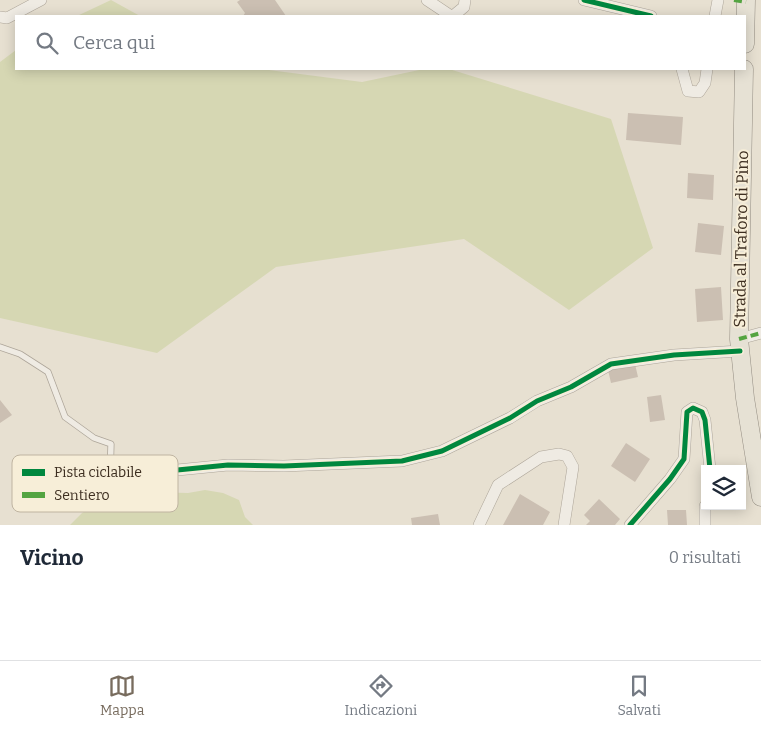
<!DOCTYPE html>
<html lang="it">
<head>
<meta charset="utf-8">
<style>
  :root { --surface:#fff; --page:#f2f2f3; --text:#1f2937; --muted:#747a83; --line:#e0e1e3; --accent:#786c5e }
  body { margin:0; font-family:Bitter,serif; background:var(--page); color:var(--text) }
  .controls { position:absolute; right:15px; bottom:15px; display:grid; overflow:hidden; border-radius:0px; box-shadow:0 2px 12px #0003 }
  .controls button { width:45px; height:45px; display:grid; place-items:center; padding:0; border:0; border-bottom:1px solid var(--line); background:var(--surface); color:var(--text); font:25px sans-serif }
  .list { margin:0; padding:0; list-style:none }
  h2 { display:flex; justify-content:space-between; align-items:center; height:65px; margin:0; padding:0 20px; font-size:21px }
  h2 small { font-size:16px; font-weight:400; color:var(--muted) }
  .icon { flex:none; width:28px; height:28px; fill:none; stroke:currentColor; stroke-width:2; stroke-linecap:round; stroke-linejoin:round }
  .map { position:relative; flex:none; width:761px; height:525px; overflow:hidden }
  .search { position:absolute; background:var(--surface); box-shadow:0 2px 12px #0003; left:15px; right:15px; top:15px; height:55px; display:flex; align-items:center; gap:12px; box-sizing:border-box; padding:0 18px; border-radius:0px; color:var(--muted); font-size:19px }
  .sheet { height:135px; background:var(--surface) }
  nav { display:flex; justify-content:space-around; align-items:center; box-sizing:border-box; height:70px; border-top:1px solid var(--line); background:var(--surface); font-size:14px; color:var(--muted) }
  nav a { display:grid; justify-items:center; gap:2px }
  nav .on { color:var(--accent) }
  .map>svg:first-child { display:block }
  .green { fill:#d6d7b3 }
  .building { fill:#cbbfb2 }
  .lines { fill:none; stroke-linecap:round; stroke-linejoin:round }
  .lane-casing { stroke:#ada599; stroke-width:7 }
  .street-casing { stroke:#ada599; stroke-width:12 }
  .primary-casing { stroke:#928b80; stroke-width:19 }
  .lane { stroke:#efebe3; stroke-width:5.5 }
  .street { stroke:#efebe3; stroke-width:11 }
  .primary { stroke:#e6e1d4; stroke-width:18 }
  .quiet { stroke:#54a441; stroke-width:4; stroke-dasharray:8 4; stroke-linecap:butt }
  .cycleway-casing { stroke:#f7eed8; stroke-width:8 }
  .cycleway { stroke:#00873e; stroke-width:5 }
  .labels { text-anchor:middle; dominant-baseline:central; stroke-width:4; stroke-linejoin:round; paint-order:stroke }
  .street-label { font-size:16px; fill:#3d2e20; stroke:#f7eed8 }
  .key { fill:#f7eed8; stroke:#bfb4a1; stroke-width:1 }
  .key-label { font-size:14px; fill:#3d2e20 }
</style>
</head>
<body>
<div class="map">
<svg width="761" height="525" viewBox="0 0 761 525">
  <rect width="100%" height="100%" fill="#e7e0d1"/>
  <!-- green -->
  <path class="green" d="M111,0L140,16H77Z
    M16,50V69H261L362,82L424,69H449L611,119L653,248L569,310L464,239L276,267L157,353L0,318V62Z
    M205,490L223,493L239,500L245,517L253,525H70L82,513L99,504H117L151,492L188,493Z"/>
  <!-- building -->
  <path class="building" d="M240,0H275L286,16H243L245,13L237,2Z
    M628,113L683,117L681,145L626,140Z
    M688,173L714,175L713,200L687,198Z
    M698,223L724,226L721,255L695,252Z
    M721,287L723,320L697,322L695,289Z
    M635,364L638,377L611,383L608,370Z
    M661,395L665,420L650,422L647,397Z
    M0,400L12,415L0,423Z
    M626,443L650,459L635,482L611,466Z
    M520,494L550,512L543,525H503Z
    M599,499L620,519L615,525H586L590,521L584,515Z
    M667,510H686L687,525H668Z
    M438,514L440,525H412L411,518Z"/>
  <g class="lines">
    <!-- lane casing -->
    <g class="lane-casing">
      <path id="lane" d="M0,347L20,354L48,372L65,417L94,438L111,444L110,480"/>
    </g>
    <!-- street casing -->
    <g class="street-casing">
      <path id="street" d="M427,0L451,16
        M584,0L651,16
        M453,16L464,7L465,0
        M715,16L718,0
        M0,17L7,18L41,0
        M682,69L688,91L699,92L705,83L707,69
        M739,339L761,333
        M60,494L91,484L157,472L228,465L284,466L402,461L442,451L510,418L537,401L571,387L611,364L674,355L740,351
        M705,506V525
        M479,525L498,485L541,457L559,454L567,456L573,467L564,525
        M630,525L670,479L684,459L687,412L693,408L702,412L705,420L710,469"/>
    </g>
    <!-- primary casing -->
    <g class="primary-casing">
      <path id="primary" d="M745,44L746,0
        M744,69L739,339L745,398L761,497"/>
    </g>
    <!-- lane -->
    <use href="#lane" class="lane"/>
    <!-- street -->
    <use href="#street" class="street"/>
    <!-- primary -->
    <use href="#primary" class="primary"/>
    <!-- quiet -->
    <path class="quiet" d="M734,0L746,2
      M739,339L761,333"/>
    <!-- cycleway casing -->
    <g class="cycleway-casing">
      <path id="cycleway" d="M584,0L651,16
        M60,494L91,484L157,472L228,465L284,466L402,461L442,451L510,418L537,401L571,387L611,364L674,355L740,351
        M630,525L670,479L684,459L687,412L693,408L702,412L705,420L710,469"/>
    </g>
    <!-- cycleway -->
    <use href="#cycleway" class="cycleway"/>
  </g>
  <g class="labels">
    <!-- street labels -->
    <g class="street-label">
      <text transform="translate(741 239) rotate(-89)">Strada al Traforo di Pino</text>
    </g>
  </g>
  <!-- legend -->
  <rect x="12" y="455" width="166" height="57" rx="8" class="key"/>
  <rect x="22" y="469" width="23" height="7" fill="#00873e"/>
  <rect x="22" y="492" width="23" height="6" fill="#54a441"/>
  <g class="key-label">
    <text x="54" y="477">Pista ciclabile</text>
    <text x="54" y="500">Sentiero</text>
  </g>
</svg>
<div class="controls">
<button><svg class="icon" aria-label="layers" viewBox="0 0 24 24"><path d="M12 4l9 5-9 5-9-5zM3 14l9 5 9-5"/></svg></button>
</div>
<div class="search"><svg class="icon" aria-label="search" viewBox="0 0 24 24"><circle cx="10" cy="10" r="6"/><path d="M15 15l6 6"/></svg>Cerca qui</div>
</div>
<section class="sheet">
<h2>Vicino<small>0 risultati</small></h2>
<ul class="list">
</ul>
</section>
<nav>
<a class="on"><svg class="icon" aria-label="map" viewBox="0 0 24 24"><path d="M3 6l6-2 6 2 6-2v14l-6 2-6-2-6 2zM9 4v14M15 6v14"/></svg>Mappa</a>
<a><svg class="icon" aria-label="directions" viewBox="0 0 24 24"><path d="M12 3l9 9-9 9-9-9zM9 14v-3h6M13 9l2 2-2 2"/></svg>Indicazioni</a>
<a><svg class="icon" aria-label="saved" viewBox="0 0 24 24"><path d="M7 4h10v16l-5-4-5 4z"/></svg>Salvati</a>
</nav>
</body>
</html>
